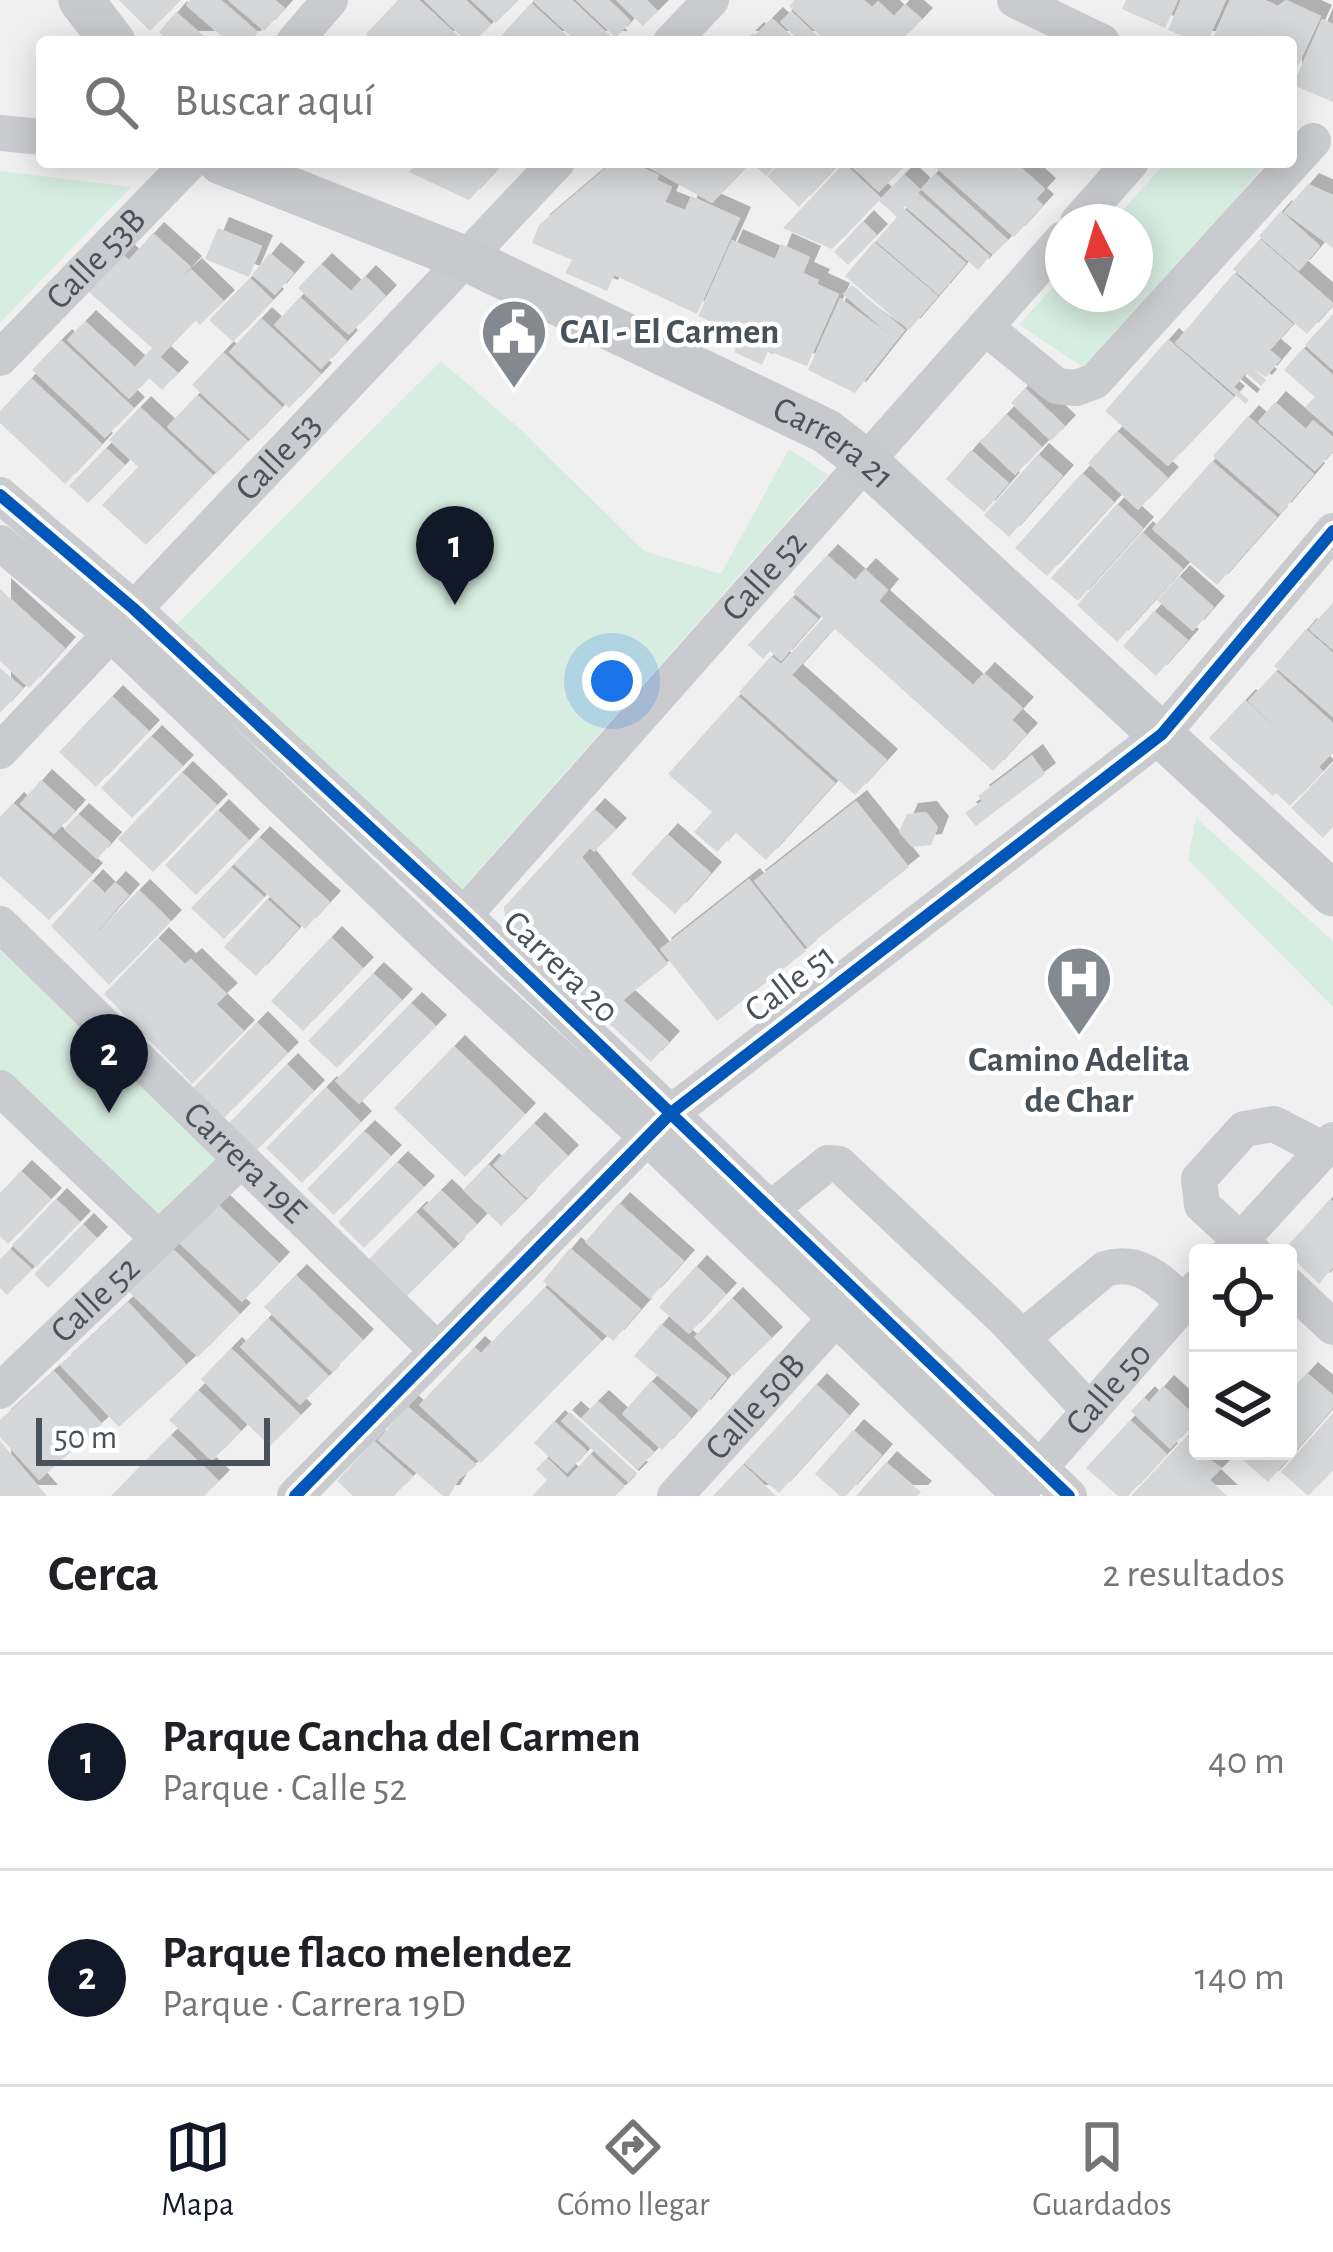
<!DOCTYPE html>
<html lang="es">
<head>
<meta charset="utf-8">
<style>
  :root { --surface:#fff; --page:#f2f2f2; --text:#202124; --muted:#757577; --line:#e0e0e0; --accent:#111827 }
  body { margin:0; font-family:"Alegreya Sans",sans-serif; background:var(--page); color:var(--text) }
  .controls { position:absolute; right:36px; bottom:36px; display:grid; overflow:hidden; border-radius:12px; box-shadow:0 6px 30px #0003 }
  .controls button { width:108px; height:108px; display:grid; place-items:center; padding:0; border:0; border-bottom:3px solid var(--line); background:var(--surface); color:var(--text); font:60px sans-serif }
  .compass { position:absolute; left:1045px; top:204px; width:108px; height:108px; border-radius:50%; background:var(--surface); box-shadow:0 6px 30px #0003; rotate:355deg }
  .scale { position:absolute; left:36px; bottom:30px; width:234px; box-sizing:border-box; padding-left:12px; border:6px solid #49515a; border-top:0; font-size:33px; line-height:42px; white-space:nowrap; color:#49515a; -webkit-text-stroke:9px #fff; paint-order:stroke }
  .you { position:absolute; left:612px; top:681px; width:42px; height:42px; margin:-30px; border:9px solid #fff; border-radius:50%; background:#1a73e8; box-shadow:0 0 0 18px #1a73e833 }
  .badge { display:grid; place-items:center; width:78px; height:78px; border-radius:50%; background:var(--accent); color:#fff; font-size:39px; font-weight:700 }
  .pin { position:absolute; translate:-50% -99px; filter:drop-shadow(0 3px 6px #0008) }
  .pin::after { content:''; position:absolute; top:63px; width:42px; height:36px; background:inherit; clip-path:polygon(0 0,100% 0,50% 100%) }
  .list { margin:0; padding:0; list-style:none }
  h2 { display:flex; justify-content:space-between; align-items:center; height:156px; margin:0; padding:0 48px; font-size:51px }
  h2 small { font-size:39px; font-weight:400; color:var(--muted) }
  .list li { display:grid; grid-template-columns:78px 1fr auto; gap:36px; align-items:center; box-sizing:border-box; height:216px; padding:0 48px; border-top:3px solid var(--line) }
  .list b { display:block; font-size:45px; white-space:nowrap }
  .list p { margin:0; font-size:39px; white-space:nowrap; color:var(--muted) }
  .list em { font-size:39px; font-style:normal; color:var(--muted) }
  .icon { flex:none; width:66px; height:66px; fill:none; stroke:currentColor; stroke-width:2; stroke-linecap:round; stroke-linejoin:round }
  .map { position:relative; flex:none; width:1333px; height:1496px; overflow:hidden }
  .search { position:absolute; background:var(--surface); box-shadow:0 6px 30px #0003; left:36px; right:36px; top:36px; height:132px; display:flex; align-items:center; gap:30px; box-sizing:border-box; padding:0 42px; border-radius:12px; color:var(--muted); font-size:45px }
  .sheet { height:588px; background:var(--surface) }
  nav { display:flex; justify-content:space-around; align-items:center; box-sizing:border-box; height:168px; border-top:3px solid var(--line); background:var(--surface); font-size:33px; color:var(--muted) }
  nav a { display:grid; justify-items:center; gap:6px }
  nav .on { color:var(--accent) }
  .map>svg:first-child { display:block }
  .green { fill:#d7ede1 }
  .building { fill:#d6d7d9; filter:url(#shadow) }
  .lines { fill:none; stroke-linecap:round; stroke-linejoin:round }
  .minor { stroke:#cacbce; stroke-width:36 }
  .major { stroke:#c7c9cc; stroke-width:45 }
  .cycleway-casing { stroke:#fff; stroke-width:20 }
  .cycleway { stroke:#0057b8; stroke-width:12 }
  .labels { text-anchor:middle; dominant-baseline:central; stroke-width:9; stroke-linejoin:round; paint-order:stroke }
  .street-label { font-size:36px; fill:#49515a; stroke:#fff }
  .poi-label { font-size:36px; font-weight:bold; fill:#49515a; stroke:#fff; text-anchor:start }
</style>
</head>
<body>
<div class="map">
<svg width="1333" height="1496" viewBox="0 0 1333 1496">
  <defs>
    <filter id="shadow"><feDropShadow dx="11" dy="-11" stdDeviation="0" flood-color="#0004"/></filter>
  </defs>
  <rect width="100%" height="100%" fill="#f0f0f0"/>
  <!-- green -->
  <path class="green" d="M1166,162L1264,164L1095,375L1019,325L1063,276V294H1135V222H1112Z
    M0,171L131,187L0,323Z
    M441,361L518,427L644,551L721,574L789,449L828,475L463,888L165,636Z
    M1196,818L1333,941V1007L1188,860Z
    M0,950L218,1158L160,1221L0,1069Z"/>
  <!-- building -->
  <path class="building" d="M119,0H181L150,31Z
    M190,0H221L258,32L250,42H228L186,5Z
    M228,0H275L285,8L264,31Z
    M398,0H419L465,42H375L366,34Z
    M424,0H466L491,24L474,42H467Z
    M471,0H518L496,23Z
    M532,0H572L617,42H577Z
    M576,0H609L631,21L616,38Z
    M616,0H647L658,11L643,26Z
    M795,0H864L872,7L878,1L894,16L905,4L922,19L900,42H827L789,6Z
    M1126,0H1178L1165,28L1122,9Z
    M1181,0H1226L1207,42H1196L1168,30Z
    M1230,0H1265L1278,6L1286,0L1321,16L1291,81V42H1211Z
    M531,3L574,42H508L501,36Z
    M791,11L824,42H801L780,22Z
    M176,12L211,42H170L159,32Z
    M772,18L798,42H744L753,33L755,35Z
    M1322,19L1333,24V102L1293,85Z
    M418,162H504L469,200L409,172Z
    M613,162H630L659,175L657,180L672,187L665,202L685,210L691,196L740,218L697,314L614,275L607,291L565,273L572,260L532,243L539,225Z
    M639,162H779L766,176L751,162L712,203Z
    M781,162H841L799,207L767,176Z
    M847,162H908L879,192Z
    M930,162H1015L1045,189L1036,199L1043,205L1014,237Z
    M844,163L881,198L832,249L783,228Z
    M935,173L1008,240L993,255L921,189Z
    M904,174L921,190L918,193L990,256L978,270L905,206L903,208L966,263L939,295L876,241L897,217L879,201Z
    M1308,184L1333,195V248L1284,212Z
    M1281,211L1320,246L1299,271L1259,236Z
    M863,221L877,235L848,265L834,252Z
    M218,228L262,246L249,277L205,259Z
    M153,233L191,267L179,280L191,269L224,301L200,325L195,320L160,357L178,373L162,390L149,378L129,399L67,340L85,321L135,367L152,348L89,292L123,255L129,260Z
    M1260,239L1333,303V309L1331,307L1307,334L1233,269Z
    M732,240L775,259L781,244L810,257L803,273L819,280L817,284L839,294L807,366L768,351L762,365L734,352L741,335L698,316Z
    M874,242L938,296L909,330L845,276Z
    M270,253L294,273L275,295L252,275Z
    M321,264L351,291L365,276L386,296L349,335L298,288Z
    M1234,273L1293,324L1270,350L1281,359L1266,377L1254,369L1266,380L1261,386L1246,373L1234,387L1249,400L1246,404L1175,343Z
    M250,278L273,300L233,342L209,320Z
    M852,285L905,330L855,393L808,370L840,298L890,335L843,294Z
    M300,297L347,341L321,369L274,325Z
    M1333,314V370L1305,345Z
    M261,318L321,374L289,408L229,352Z
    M1168,339L1234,397L1168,466L1105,411Z
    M61,340L134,408L105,438L32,370Z
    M1303,348L1333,375V432L1305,407L1315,397L1284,370Z
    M223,352L282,407L251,440L192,385Z
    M31,378L102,444L65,484L0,423V411Z
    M1025,388L1065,426L1051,441L1011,403Z
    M197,395L248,441L217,473L167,427Z
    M1275,402L1306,429L1313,420L1333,437V451L1315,471L1258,422Z
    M140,407L213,475L146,545L102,505L138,467L109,440Z
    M1006,414L1042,447L1015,475L980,442Z
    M1248,416L1314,474L1280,514L1213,456Z
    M1117,431L1168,478L1138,510L1088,463Z
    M106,448L125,465L88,503L69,486Z
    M971,450L1009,483L984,512L946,479Z
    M1038,454L1063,476L1009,537L984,515Z
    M1212,461L1277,517L1217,585L1152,529Z
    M1082,473L1114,502L1047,576L1015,548Z
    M1117,504L1143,528L1078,601L1051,578Z
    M1142,532L1183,569L1117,642L1077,605Z
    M827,555L855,580L865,569L888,590L879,601L973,685L984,673L1023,708L1012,720L1027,734L993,771L834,628L792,675L887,760L855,795L739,692L771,656L781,664L823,618L793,592Z
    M1179,576L1214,607L1193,631L1157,600Z
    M0,589L65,648L29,688L0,661Z
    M792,597L818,619L781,661L770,651L763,659L748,645Z
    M1333,603V650L1309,629Z
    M1154,611L1188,640L1156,676L1123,646Z
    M1306,629L1333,653V717L1274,666Z
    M0,668L23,688L0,713Z
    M1276,671L1333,723V752L1319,767L1323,771L1290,806L1276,793L1273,796L1209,738L1245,700L1297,747L1248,701Z
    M112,696L149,731L96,787L59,752Z
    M738,696L835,783L766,860L735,832L717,852L694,832L712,812L668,774Z
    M151,736L183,766L132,818L101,788Z
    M1032,755L1045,774L976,826L965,813L982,801L978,796Z
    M1333,763V827L1323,838L1291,808Z
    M182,772L217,805L153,872L118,839Z
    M41,780L75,811L54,834L20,804Z
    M856,801L909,867L807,947L754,881Z
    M13,803L92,874L49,920L0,876V817Z
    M594,809L616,829L594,852L590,848L582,857L668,964L623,1000L669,1042L651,1062L506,929L504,907Z
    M218,810L249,840L196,895L165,865Z
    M926,812L938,827L931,845L912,847L899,832L907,814Z
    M78,814L111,843L97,859L64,829Z
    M667,834L711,873L675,914L631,874Z
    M259,837L330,902L305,929L234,864Z
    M231,867L264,897L224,939L191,908Z
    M749,879L806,951L717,1021L660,949Z
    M92,880L105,893L115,882L129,895L90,940L139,890L171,921L109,985L51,926Z
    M267,899L299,928L256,976L224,947Z
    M331,937L363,968L303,1031L271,1001Z
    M158,938L185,964L191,959L227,994L216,1004L244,1031L192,1084L104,994Z
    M373,973L402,1000L337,1068L308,1041Z
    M411,1003L436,1026L359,1104L335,1081Z
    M257,1022L288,1053L224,1118L193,1088Z
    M454,1046L525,1114L465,1177L394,1108Z
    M287,1064L314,1091L257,1150L229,1123Z
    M326,1087L361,1122L302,1183L266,1148Z
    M534,1123L568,1156L527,1198L493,1165Z
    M364,1131L391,1156L334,1215L307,1189Z
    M397,1162L424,1187L364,1248L338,1222Z
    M488,1164L526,1200L501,1226L463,1190Z
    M21,1171L51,1199L8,1244L0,1236V1193Z
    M441,1190L477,1224L459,1243L423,1208Z
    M56,1199L80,1222L36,1267L12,1245Z
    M1330,1199L1333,1202V1267L1319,1284L1288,1253H1281Z
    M214,1201L279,1263L242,1302L176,1240Z
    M619,1203L684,1261L650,1299L585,1242Z
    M416,1212L454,1249L406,1297L368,1260Z
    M83,1224L97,1238L48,1288L34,1274Z
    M172,1248L240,1314L198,1357L129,1292Z
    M570,1248L641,1309L613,1341L543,1281Z
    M10,1249L32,1269L7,1295L0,1288V1259Z
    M696,1266L726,1294L689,1334L659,1307Z
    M296,1275L363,1340L332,1372L264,1307Z
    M545,1287L602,1341L481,1463L419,1405L474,1347L481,1353Z
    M732,1298L772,1338L733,1376L694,1337Z
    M128,1302L187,1365L119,1427L60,1365Z
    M268,1318L329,1376L300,1405L240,1347Z
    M661,1324L727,1378L700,1411L634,1356Z
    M231,1348L301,1415L270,1446L201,1379Z
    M54,1371L102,1424L39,1480L0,1437V1420Z
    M1307,1373L1333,1395V1408L1268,1482L1236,1454L1288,1451V1394Z
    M651,1381L691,1418L662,1450L622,1414Z
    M816,1384L849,1415L779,1493L744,1463Z
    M1163,1386L1198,1418L1170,1449L1131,1411L1144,1397L1149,1402Z
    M198,1390L241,1431L212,1461L169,1420Z
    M598,1401L654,1452L638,1469L581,1418Z
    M407,1406L477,1465L459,1479L449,1496H443L378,1440Z
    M570,1412L637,1473L628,1482L561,1421Z
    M1333,1413V1470L1308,1496L1281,1472Z
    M1130,1420L1167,1454L1128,1496H1118L1086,1468Z
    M554,1421L587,1451L567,1473L534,1443Z
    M853,1430L882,1455L846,1496H840L815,1474Z
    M171,1435L219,1481L204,1496H111Z
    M1187,1436L1198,1451L1222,1468L1210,1480L1227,1496H1131Z
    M0,1441L47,1496H0Z
    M374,1441L413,1476L394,1496H353L337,1481Z
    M590,1454L625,1486L615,1496H532L547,1480L536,1469L547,1458L568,1478Z
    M886,1462L921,1492L917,1496H856Z
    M743,1464L776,1496H713Z"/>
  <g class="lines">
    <!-- minor -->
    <g class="minor">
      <path d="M1015,0L1102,42"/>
      <path d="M294,42L330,0"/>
      <path d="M671,42L711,0"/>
      <path d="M0,133L42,137"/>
      <path d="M1078,222L1131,162"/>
      <path d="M985,327L1057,386L1076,388L1095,381L1313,141"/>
      <path id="s1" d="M0,358L190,162"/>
      <path d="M0,495L134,609L464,915L1069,1496"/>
      <path d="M0,543L111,634L442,950L646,1136L1021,1496"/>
      <path id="s2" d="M0,751L557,162"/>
      <path id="s3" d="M464,915L1063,239"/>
      <path id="s4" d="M0,924L437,1350"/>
      <path d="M0,1088L159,1239"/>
      <path d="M772,1208L828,1163L839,1164L1006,1321L1090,1411"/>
      <path d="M1229,1253L1333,1140"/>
      <path d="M1254,1253L1202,1205L1199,1179L1244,1129L1274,1124L1324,1150"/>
      <path d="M1288,1285L1333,1327"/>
      <path d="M1022,1338L1105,1269C1140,1258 1159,1281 1184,1302"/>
      <path id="s5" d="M0,1391L241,1160"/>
      <path id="s6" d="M1024,1486L1198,1287"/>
      <path d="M295,1496L671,1113L1162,734L1333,531"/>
      <path id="s7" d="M675,1496L835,1319"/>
    </g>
    <!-- major -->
    <g class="major">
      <path d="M81,0L113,42"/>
      <path id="s8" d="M221,162L466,259L826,431L865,461L1333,894"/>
    </g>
    <!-- cycleway casing -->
    <g class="cycleway-casing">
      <path id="cycleway" d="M0,495L134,609L464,915L1069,1496
        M295,1496L671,1113L1162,734L1333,531"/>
    </g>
    <!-- cycleway -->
    <use href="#cycleway" class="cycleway"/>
  </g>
  <!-- icons -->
  <defs>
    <g id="civic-pin" transform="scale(3.45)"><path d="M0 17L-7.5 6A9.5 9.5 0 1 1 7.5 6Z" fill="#83898e" stroke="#fff"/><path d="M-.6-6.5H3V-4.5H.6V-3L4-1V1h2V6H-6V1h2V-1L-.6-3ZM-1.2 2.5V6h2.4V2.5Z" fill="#fff"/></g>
    <g id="hospital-pin" transform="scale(3.45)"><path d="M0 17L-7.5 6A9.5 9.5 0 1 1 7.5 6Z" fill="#83898e" stroke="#fff"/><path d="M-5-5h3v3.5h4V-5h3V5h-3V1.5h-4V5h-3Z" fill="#fff"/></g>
  </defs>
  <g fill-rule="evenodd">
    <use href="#civic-pin" x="514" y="332"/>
    <use href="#hospital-pin" x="1079" y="979"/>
  </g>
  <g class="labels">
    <!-- street labels -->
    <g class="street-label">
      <text stroke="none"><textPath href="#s1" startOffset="138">Calle 53B</textPath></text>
      <text stroke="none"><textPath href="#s8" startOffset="675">Carrera 21</textPath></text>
      <text stroke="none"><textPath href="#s2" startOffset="405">Calle 53</textPath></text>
      <text stroke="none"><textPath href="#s3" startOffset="453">Calle 52</textPath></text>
      <text transform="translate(561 967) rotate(44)">Carrera 20</text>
      <text transform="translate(790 983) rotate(-38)">Calle 51</text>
      <text stroke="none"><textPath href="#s4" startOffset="342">Carrera 19E</textPath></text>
      <text stroke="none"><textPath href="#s5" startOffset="132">Calle 52</textPath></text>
      <text stroke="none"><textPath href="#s6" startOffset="129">Calle 50</textPath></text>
      <text stroke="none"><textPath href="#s7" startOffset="120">Calle 50B</textPath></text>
    </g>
    <!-- poi labels -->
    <g class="poi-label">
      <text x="560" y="332">CAI - El Carmen</text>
      <text x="1079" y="1060" text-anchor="middle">Camino Adelita<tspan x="1079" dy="41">de Char</tspan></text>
    </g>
  </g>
</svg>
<div class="controls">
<button><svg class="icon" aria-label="locate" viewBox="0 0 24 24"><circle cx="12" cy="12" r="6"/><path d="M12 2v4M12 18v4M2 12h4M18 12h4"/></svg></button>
<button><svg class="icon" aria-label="layers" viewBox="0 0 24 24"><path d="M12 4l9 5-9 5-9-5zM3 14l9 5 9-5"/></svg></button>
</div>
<svg class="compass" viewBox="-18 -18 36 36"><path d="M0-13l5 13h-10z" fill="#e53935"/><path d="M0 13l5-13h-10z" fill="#757577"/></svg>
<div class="scale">50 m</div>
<div class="you"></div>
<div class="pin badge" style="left:455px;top:605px">1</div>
<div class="pin badge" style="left:109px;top:1113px">2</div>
<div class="search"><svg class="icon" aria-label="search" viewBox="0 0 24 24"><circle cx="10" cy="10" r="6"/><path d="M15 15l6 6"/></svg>Buscar aquí</div>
</div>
<section class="sheet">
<h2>Cerca<small>2 resultados</small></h2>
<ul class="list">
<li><span class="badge">1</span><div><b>Parque Cancha del Carmen</b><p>Parque · Calle 52</p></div><em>40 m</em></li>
<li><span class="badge">2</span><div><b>Parque flaco melendez</b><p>Parque · Carrera 19D</p></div><em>140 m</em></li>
</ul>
</section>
<nav>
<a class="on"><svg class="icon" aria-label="map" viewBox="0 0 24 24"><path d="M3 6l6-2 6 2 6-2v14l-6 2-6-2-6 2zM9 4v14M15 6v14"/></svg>Mapa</a>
<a><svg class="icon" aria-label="directions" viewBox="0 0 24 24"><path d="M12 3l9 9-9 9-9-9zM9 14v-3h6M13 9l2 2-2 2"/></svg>Cómo llegar</a>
<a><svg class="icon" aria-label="saved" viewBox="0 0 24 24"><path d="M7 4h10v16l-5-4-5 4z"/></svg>Guardados</a>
</nav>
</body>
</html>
